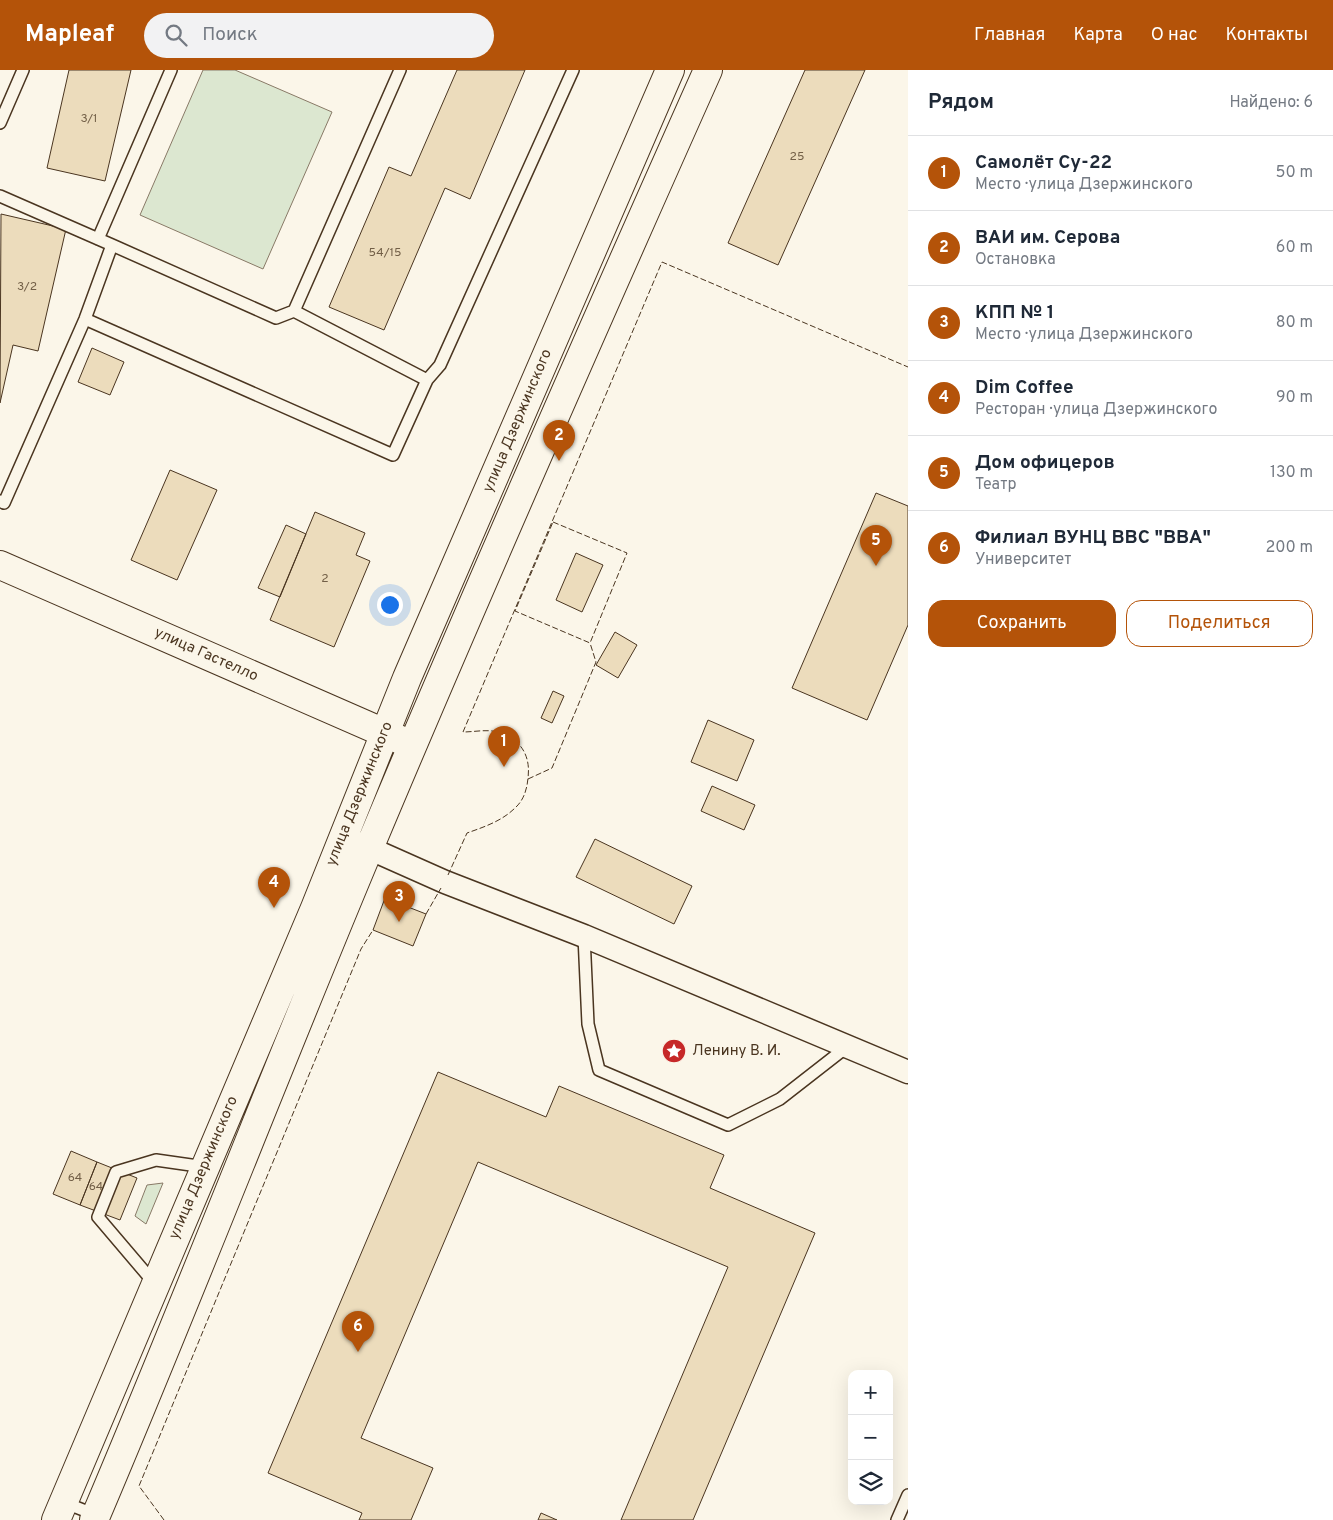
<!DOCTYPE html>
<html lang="ru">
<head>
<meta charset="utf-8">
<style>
  :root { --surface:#fff; --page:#f2f2f3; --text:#1f2937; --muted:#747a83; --line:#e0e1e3; --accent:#b45309 }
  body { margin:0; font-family:Overpass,sans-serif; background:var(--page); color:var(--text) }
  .controls { position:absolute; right:15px; bottom:15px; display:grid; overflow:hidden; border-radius:10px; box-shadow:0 5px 20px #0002 }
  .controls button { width:45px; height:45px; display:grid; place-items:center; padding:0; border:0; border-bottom:1px solid var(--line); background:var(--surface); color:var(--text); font:25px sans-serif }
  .you { position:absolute; left:389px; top:534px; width:18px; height:18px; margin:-12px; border:4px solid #fff; border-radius:50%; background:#1a73e8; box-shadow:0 0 0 8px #1a73e833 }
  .badge { display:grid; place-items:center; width:32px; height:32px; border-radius:50%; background:var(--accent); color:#fff; font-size:16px; font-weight:700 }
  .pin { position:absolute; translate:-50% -41px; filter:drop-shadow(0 1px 2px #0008) }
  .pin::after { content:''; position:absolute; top:26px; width:18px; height:15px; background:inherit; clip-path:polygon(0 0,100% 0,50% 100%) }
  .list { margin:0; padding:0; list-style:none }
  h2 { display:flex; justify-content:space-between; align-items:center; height:65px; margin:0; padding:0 20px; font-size:21px }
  h2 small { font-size:16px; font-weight:400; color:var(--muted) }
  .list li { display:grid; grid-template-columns:32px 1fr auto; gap:15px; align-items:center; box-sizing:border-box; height:75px; padding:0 20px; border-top:1px solid var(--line) }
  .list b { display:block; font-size:19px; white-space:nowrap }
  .list p { margin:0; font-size:16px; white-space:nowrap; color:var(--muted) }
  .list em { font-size:16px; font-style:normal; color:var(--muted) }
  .actions { display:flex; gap:10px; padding:15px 20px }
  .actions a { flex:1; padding:11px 0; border:1px solid var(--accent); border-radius:15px; text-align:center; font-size:18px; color:var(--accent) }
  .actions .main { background:var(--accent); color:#fff }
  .icon { flex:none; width:28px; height:28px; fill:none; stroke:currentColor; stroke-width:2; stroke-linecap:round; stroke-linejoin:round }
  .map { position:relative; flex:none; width:908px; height:1450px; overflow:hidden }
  header { display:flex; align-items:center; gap:30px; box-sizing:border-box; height:70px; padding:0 25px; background:var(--accent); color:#fff }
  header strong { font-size:24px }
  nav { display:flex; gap:28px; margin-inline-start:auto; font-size:18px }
  .search { width:350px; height:45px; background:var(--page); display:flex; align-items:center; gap:12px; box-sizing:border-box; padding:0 18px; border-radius:28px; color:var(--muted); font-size:19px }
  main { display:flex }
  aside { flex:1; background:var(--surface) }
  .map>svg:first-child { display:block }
  .green { fill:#dce7d0; stroke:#887966 }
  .building { fill:#ecdcbc; stroke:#4a3520 }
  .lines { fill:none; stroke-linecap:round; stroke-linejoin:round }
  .service-casing { stroke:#4a3520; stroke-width:14 }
  .minor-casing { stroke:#4a3520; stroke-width:25 }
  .tertiary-casing { stroke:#4a3520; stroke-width:30 }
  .primary-casing { stroke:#4a3520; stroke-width:30 }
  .service { stroke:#fbf6e9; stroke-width:11 }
  .minor { stroke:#fbf6e9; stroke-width:22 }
  .tertiary { stroke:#fbf6e9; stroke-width:28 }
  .primary { stroke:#fbf6e9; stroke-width:28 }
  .fence { stroke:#4a3520; stroke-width:1; stroke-dasharray:6 2.5; stroke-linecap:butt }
  .labels { text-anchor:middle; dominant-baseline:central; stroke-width:4; stroke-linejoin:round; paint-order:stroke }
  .number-label { font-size:12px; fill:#725f47 }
  .street-label { font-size:15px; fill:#4a3520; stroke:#fbf6e9 }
  .poi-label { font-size:15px; fill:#4a3520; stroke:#fbf6e9; text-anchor:start }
</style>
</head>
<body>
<header>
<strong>Mapleaf</strong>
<div class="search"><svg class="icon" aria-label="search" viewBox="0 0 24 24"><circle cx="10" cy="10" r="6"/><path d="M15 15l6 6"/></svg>Поиск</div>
<nav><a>Главная</a><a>Карта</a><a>О нас</a><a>Контакты</a></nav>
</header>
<main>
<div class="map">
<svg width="908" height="1450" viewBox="0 0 908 1450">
  <rect width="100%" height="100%" fill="#fbf6e9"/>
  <!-- green -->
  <path class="green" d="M203,0H235L332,42L263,199L140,145Z
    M163,1113L146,1154L135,1146L147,1115Z"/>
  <!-- building -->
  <path class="building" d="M69,0H131L105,111L47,98Z
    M457,0H525L470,129L445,118L384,260L329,237L389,97L411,106Z
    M805,0H865L778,195L728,173Z
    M1,144L66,159L38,281L13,275L0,333Z
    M92,278L124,292L110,325L78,312Z
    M170,400L217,420L177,510L131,490Z
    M876,423L908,436V555L867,650L792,618Z
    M315,442L365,463L356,485L370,491L334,577L270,550Z
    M286,455L306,464L280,527L258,518Z
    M576,483L603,495L582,542L556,530Z
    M615,562L637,575L618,608L596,595Z
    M553,621L564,626L552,653L541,648Z
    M708,650L754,670L737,711L691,692Z
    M712,716L755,735L744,760L701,741Z
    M595,769L692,816L674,854L576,807Z
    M385,828L426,844L413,876L373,860Z
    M438,1002L546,1047L559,1016L724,1085L710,1118L815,1163L693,1450H621L728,1197L478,1092L361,1368L433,1398L411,1450H359L362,1443L268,1403Z
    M71,1081L97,1092L80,1135L53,1124Z
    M97,1092L137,1108L120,1150L80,1135Z
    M541,1443L557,1450H538Z"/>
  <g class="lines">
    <!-- service casing -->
    <g class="service-casing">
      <path id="service" d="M0,53L23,0
        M0,126L112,175L85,249L4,433L0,431
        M98,169L171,0
        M112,175L276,248L294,241L400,0
        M294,241L427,310L440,295L573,0
        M85,249L393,385L427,310
        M584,866L588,954L599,1000L728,1055L780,1029L848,976
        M155,1214L98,1147L116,1102L156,1090L205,1097
        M63,1432L96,1445
        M897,1450L908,1425"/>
    </g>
    <!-- minor casing -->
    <g class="minor-casing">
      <path id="minor" d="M355,772L445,812L584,866L908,1002"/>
    </g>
    <!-- tertiary casing -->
    <g class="tertiary-casing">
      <path id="tertiary" d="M0,495L412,675"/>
    </g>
    <!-- primary casing -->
    <g class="primary-casing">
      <path id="primary" d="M56,1450L315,838L407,608L670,0
        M94,1450C189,1227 276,1000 370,776C479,516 593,258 708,0"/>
    </g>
    <!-- service -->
    <use href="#service" class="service"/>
    <!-- minor -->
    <use href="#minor" class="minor"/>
    <!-- tertiary -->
    <use href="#tertiary" class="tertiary"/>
    <!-- primary -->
    <use href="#primary" class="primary"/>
    <!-- fence -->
    <path class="fence" d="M553,452L627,483L590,573L515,541Z
      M528,709L552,698L596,592L590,573
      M448,805L467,763C484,757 502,751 515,738C524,730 527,719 528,708C531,685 520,668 497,662C487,659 474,662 463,662L662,192L908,297
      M426,844L441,818
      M164,1450L139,1416L361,879L373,860"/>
  </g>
  <!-- icons -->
  <defs>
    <g id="sight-disc" transform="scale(1.25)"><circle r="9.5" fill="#c62828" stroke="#fbf6e9"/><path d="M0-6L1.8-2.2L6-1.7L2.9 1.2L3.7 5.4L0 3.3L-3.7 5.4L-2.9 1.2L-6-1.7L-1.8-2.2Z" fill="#fff"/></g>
  </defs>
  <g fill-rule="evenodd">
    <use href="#sight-disc" x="674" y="981"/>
  </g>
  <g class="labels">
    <!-- number labels -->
    <g class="number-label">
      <text x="89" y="49">3/1</text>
      <text x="797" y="87">25</text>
      <text x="385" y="183">54/15</text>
      <text x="27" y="217">3/2</text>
      <text x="325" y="509">2</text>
      <text x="75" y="1108">64</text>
      <text x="96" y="1117">64</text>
    </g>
    <!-- street labels -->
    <g class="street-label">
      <text transform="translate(518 351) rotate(-67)">улица Дзержинского</text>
      <text transform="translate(206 585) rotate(24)">улица Гастелло</text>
      <text transform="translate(360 724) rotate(-68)">улица Дзержинского</text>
      <text transform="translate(204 1098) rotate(-67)">улица Дзержинского</text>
    </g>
    <!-- poi labels -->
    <g class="poi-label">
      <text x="692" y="981">Ленину В. И.</text>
    </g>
  </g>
</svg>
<div class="controls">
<button>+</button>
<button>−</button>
<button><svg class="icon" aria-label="layers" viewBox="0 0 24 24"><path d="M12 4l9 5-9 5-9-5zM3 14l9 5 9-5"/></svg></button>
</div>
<div class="you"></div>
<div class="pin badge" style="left:504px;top:697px">1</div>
<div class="pin badge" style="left:559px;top:391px">2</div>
<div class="pin badge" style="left:399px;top:852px">3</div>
<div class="pin badge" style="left:274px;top:838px">4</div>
<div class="pin badge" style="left:876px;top:496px">5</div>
<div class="pin badge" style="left:358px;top:1282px">6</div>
</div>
<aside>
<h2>Рядом<small>Найдено: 6</small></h2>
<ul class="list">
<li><span class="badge">1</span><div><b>Самолёт Су-22</b><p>Место · улица Дзержинского</p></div><em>50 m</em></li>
<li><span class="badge">2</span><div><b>ВАИ им. Серова</b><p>Остановка</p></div><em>60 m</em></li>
<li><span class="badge">3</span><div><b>КПП № 1</b><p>Место · улица Дзержинского</p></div><em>80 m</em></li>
<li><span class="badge">4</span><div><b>Dim Coffee</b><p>Ресторан · улица Дзержинского</p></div><em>90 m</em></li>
<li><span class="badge">5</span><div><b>Дом офицеров</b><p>Театр</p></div><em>130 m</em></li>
<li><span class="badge">6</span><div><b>Филиал ВУНЦ ВВС &quot;ВВА&quot;</b><p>Университет</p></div><em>200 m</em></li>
</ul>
<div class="actions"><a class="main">Сохранить</a><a>Поделиться</a></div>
</aside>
</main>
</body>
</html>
